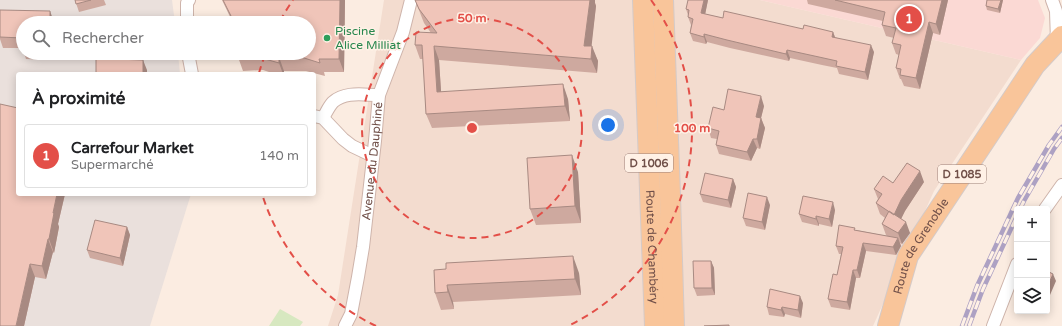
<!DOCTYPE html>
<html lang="fr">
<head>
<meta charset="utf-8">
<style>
  :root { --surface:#fff; --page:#f6f6f6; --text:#202124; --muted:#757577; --line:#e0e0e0; --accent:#e34f48 }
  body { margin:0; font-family:"Varela Round",sans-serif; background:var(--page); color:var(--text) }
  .controls { position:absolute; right:12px; bottom:12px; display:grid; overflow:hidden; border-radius:4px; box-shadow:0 2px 10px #0003 }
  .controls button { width:36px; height:36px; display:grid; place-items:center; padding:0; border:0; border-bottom:1px solid var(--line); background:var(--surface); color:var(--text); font:20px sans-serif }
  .you { position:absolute; left:608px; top:125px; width:14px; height:14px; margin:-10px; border:3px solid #fff; border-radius:50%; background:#1a73e8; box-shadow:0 0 0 6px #1a73e833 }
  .badge { display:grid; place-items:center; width:26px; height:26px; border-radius:50%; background:var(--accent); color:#fff; font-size:13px; font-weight:700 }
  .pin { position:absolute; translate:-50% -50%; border:2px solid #fff; box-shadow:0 1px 4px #0006 }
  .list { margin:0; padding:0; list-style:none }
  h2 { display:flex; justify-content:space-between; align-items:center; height:52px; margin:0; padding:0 16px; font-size:17px }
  h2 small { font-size:13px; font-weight:400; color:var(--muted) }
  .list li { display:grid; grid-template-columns:26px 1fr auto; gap:12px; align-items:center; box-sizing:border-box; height:64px; margin:0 8px 8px; padding:0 8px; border:1px solid var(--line); border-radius:4px }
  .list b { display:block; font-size:15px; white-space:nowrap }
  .list p { margin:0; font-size:13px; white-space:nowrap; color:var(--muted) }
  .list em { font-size:13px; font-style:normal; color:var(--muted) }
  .icon { flex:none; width:22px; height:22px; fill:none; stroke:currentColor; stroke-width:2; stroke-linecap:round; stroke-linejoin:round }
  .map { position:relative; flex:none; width:1062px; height:326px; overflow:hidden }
  .search { position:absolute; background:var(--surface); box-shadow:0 2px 10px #0003; left:16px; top:16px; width:300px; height:44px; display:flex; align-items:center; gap:10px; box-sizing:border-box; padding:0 14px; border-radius:22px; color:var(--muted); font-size:15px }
  .panel { position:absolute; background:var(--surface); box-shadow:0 2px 10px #0003; left:16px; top:72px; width:300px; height:124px; border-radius:4px }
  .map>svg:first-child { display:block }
  .residential { fill:#f3dccf }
  .commercial { fill:#fbd9d4 }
  .industrial { fill:#eae0dc }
  .green { fill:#d7e8c0 }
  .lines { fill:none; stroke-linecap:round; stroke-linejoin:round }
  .minor-casing { stroke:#ceb4ab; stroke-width:14 }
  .primary-casing { stroke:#d4cac8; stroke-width:22 }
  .minor { stroke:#fff; stroke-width:12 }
  .primary { stroke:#f9c59a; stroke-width:20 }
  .rail-casing { stroke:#ada1c3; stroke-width:4.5 }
  .rail { stroke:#fff1e6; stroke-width:3; stroke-dasharray:9; stroke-linecap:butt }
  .wall { fill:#cea99f }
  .shaded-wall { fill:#a88a82 }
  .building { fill:#f0c5b9; stroke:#a88a82 }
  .ring { fill:none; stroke:#e34f48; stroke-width:2; stroke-dasharray:7 5 }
  .leisure-dot { fill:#2e9e5b; stroke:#fff1e6; stroke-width:1.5 }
  .labels { text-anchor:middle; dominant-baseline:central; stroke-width:3; stroke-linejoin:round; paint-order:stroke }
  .shield { fill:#fff1e6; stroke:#9c8078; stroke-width:1 }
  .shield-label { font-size:11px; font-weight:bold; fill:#715049 }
  .leisure-label { font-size:12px; fill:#27864d; stroke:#fff1e6; text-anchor:start }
  .street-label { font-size:12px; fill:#715049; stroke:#fff1e6 }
  .centre { fill:#e34f48; stroke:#fff1e6; stroke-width:2 }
  .ring-label { font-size:12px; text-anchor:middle; font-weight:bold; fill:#e34f48; stroke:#fff1e6; stroke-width:3; stroke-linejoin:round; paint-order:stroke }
</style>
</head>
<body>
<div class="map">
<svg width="1062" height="326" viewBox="0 0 1062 326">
  <rect width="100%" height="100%" fill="#fbece1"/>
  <!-- residential -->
  <path class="residential" d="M384,0H760L1021,60L934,191L873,326H328L338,295Z"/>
  <!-- commercial -->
  <path class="commercial" d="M760,0H1038L1045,18L1040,38L1021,60Z"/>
  <!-- industrial -->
  <path class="industrial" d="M0,0H172L175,23H23V53H178L180,74H18V194H191L150,326H0Z"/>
  <!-- green -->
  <path class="green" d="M280,309L303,322L300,326H269Z"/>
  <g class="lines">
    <!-- minor casing -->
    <g class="minor-casing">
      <g id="minor">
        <path d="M1052,0L1056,11L1057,41"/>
        <path d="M187,23V3L189,0"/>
        <path d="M188,53L192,74"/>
        <path d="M314,116L323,118L343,139L352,146L373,156"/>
        <path d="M323,118C326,113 329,106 333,102C346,91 363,95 379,95"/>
        <path d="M1045,209L1062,185"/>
        <path id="s1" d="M345,326L351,314L358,277L363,247L375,141L379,95L403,32L411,0"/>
        <path d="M993,326L1017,264"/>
      </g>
    </g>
    <!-- primary casing -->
    <g class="primary-casing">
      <g id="primary">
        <path id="s2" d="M643,0L655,326"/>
        <path d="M663,0L670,195L674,326"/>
        <path id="s3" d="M888,326L908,256L1035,65L1062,36"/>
      </g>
    </g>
    <!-- minor -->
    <use href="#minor" class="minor"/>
    <!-- primary -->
    <use href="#primary" class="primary"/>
    <!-- rail casing -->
    <g class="rail-casing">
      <path id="rail" d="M1020,209L1024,201L1054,149L1062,138
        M962,326L977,286L1018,198L1049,145L1062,127
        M969,326L983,289L1017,216"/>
    </g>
    <!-- rail -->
    <use href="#rail" class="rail"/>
  </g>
  <!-- wall -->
  <path class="wall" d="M75,0H104L106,5L79,12Z
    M222,0H345L344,72H324L325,76L306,71H284V74H275L263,70L243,71L238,57L309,53L233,23Z
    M415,0H595V3L596,6L591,46L598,61L597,73L439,60L441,92L568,99L570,121L432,128L426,114L423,59H420L415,45L431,33L424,23Z
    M708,0L705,14L723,18L803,29L833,32L835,37L874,52L868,80L839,74L837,68L822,65L790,58L789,61L730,48L707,42L706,44L693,41L690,33L691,25L688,17V15L686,9Z
    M807,0H948L940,35L933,33L920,89L904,86L901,79H900L896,68L899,55L896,54L892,43L894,38L886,36L882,25L883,21L808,4Z
    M987,0H1003L1000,13L987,10L986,6Z
    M0,10L54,22V23H23V51L22,48H3L0,39Z
    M24,53H54V60L26,59Z
    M764,106L761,118L765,128L760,149L757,148L751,161L719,154L716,145L717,139L711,138L708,128L724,110Z
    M578,172L581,223L536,225L530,209Z
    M733,179L736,187L731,208L703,202L700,194Z
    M924,182L905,211L901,219L910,233L902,244L900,243L901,246L896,255L866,251L860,278H856L850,310L831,307L828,299L837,275L841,254H839L836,246L856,230L887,236L886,235L882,224L885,218L880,214L876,203L878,199L874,189L893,183Z
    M18,194H65L58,224L59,227L54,253L53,252L46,279L35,277L24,326Z
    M770,205L765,230L746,226L743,218Z
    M835,210L832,227L819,224V226L802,222L799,214Z
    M127,227L130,235L123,266L90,258L87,250Z
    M711,261L714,268L715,295L697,296L694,288Z
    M434,270L579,273L581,295L453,302L454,309L441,310L435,293Z
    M803,303L801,318L785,314L784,317L769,315L767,307Z"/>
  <!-- shaded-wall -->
  <path class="shaded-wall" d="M340,0H345L344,72L339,59Z
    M590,0H595V3L596,6L590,60L584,46Z
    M704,0H708L704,20L701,13Z
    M942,0H948L940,35L936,24Z
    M1001,0H1003L1000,13L998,9Z
    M50,11L54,22V23H50Z
    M929,22L933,33L920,89L916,78Z
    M833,32L836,40L832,37Z
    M704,34L707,42L706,44L704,37Z
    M871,45L874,52L868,80L865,72Z
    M434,46L439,60L442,106L437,92Z
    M592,46L598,61L597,73L591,59Z
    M787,50L790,58L789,61L786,54Z
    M51,53H54V60Z
    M114,53H118V70L114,59Z
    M279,57L284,71V74H283L279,63Z
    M143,60L147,70V74H143Z
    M563,84L568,99L570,121L565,106Z
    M761,96L764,106L761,118L765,128L760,149L757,139L756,117Z
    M753,139L757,148L751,161L747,152Z
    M572,155L578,172L581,223L575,206Z
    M920,171L924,182L905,211L898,225L894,215L901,200Z
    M733,179L736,187L731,208L728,200Z
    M57,194H65L58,224L59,227L54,253L49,239L53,213Z
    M767,197L770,205L765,230L762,222Z
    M833,202L835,210L832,227L829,219Z
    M816,216L819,224V226L816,219Z
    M906,222L910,233L902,244L898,233Z
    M127,227L130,235L123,266L120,258Z
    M898,238L901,246L896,255L893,247Z
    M48,239L53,252L46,279L42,266Z
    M863,243L866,251L860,278L857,270Z
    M573,256L579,273L581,295L575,279Z
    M711,261L714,268L715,295L712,288Z
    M30,264L35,277L24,326H16Z
    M853,270L856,278L850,310L847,302Z
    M1053,274L1056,281L1047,302V288Z
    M447,285L453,302L454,309L448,292Z
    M800,296L803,303L801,318L798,310Z
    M782,307L785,314L784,317L781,310Z"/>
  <!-- building -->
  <path class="building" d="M75,0H91L76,4Z
    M223,0H340L339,59H319L320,63L301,57H279V63L258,57H238V53H309V23H233V20Z
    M415,0H590L584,46H592L591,59L434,46L437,92L563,84L565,106L426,114L422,45H415L416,32L437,33L419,9Z
    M688,0H704L701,13L723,18L724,11L803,29L804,25L833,32L832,37L871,45L865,72L836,66L837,61L819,57L787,50L786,54L727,40L704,34V37L690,33L693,19L688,17L689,10L686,9Z
    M835,0H942L936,24L929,22L916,78L900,75L901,69L896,68L901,45L892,43L896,28L882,25L885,12Z
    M987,0H1001L998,9L986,6Z
    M0,10L50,11V23H23V48H22V38L0,37Z
    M96,53H114V59L143,60V74H96Z
    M728,89L761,96L756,117L761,118L757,139H753L747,152L716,145L719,131L708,128L713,107L724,110Z
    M0,104L18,108V194H57L53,213H54L49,239H48L42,266L30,264L16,326H0Z
    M572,155L575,206L530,209L527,158Z
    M907,163L920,171L901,200L894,215L876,203L882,194L874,189L883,176L893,183Z
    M705,173L733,179L728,200L700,194Z
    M748,193L767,197L762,222L743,218Z
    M803,196L833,202L829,219L816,216V219L799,214Z
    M889,211L906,222L898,233L882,224Z
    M95,220L127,227L120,258L87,250Z
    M839,225L855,228L854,230L898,238L893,247L863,243L857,270H853L847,302L828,299L833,274L837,275L843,247L836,246Z
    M573,256L575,279L447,285L448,292L435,293L434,270L446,269V263Z
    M693,261H711L712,288H694Z
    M1047,271L1053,274L1047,288Z
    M770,289L800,296L798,310L782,307L781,310L767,307Z
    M729,325V326H704Z"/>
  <!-- distance rings -->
  <g class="ring">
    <circle cx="472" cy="128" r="110"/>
    <path d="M376 326A220 220 0 0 1 262 194M259 73A220 220 0 0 1 265 55M280 21A220 220 0 0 1 293 0M651 0A220 220 0 0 1 568 326"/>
  </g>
  <!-- markers -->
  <circle class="leisure-dot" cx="327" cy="38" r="4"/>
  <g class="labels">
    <!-- shield labels -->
    <g class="shield">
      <rect x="625" y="154" width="48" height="18" rx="3"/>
      <rect x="938" y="165" width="48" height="18" rx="3"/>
    </g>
    <g class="shield-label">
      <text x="649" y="163">D 1006</text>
      <text x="962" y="174">D 1085</text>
    </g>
    <!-- leisure labels -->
    <g class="leisure-label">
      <text x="335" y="31">Piscine<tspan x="335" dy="14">Alice Milliat</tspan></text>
    </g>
    <!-- street labels -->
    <g class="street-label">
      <text stroke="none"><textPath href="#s1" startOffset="168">Avenue du Dauphiné</textPath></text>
      <text stroke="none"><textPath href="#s2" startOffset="247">Route de Chambéry</textPath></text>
      <text stroke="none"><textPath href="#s3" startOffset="87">Route de Grenoble</textPath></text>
    </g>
  </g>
  <circle cx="472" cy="128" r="6" class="centre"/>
  <g class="ring-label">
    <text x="472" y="22">50 m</text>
    <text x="692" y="132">100 m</text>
  </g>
</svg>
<div class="controls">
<button>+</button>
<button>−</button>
<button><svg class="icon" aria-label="layers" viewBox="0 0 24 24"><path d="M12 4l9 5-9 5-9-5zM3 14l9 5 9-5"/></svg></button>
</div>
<div class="you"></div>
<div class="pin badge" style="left:909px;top:19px">1</div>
<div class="search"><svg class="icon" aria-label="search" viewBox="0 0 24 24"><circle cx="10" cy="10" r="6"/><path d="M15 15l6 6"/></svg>Rechercher</div>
<section class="panel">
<h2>À proximité<small></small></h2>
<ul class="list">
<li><span class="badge">1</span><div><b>Carrefour Market</b><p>Supermarché</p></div><em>140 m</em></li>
</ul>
</section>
</div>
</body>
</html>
